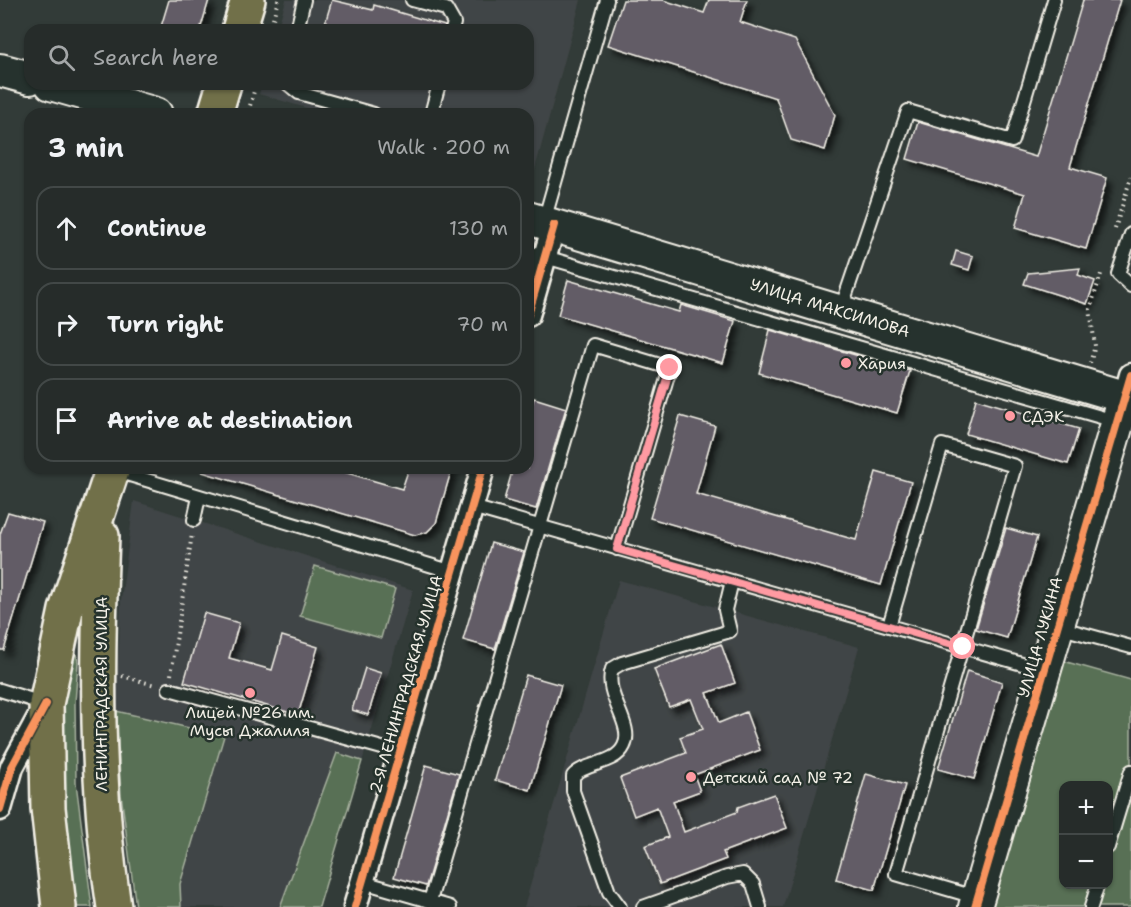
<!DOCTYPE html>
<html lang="en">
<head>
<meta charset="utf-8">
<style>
  :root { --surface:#262c2a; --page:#323836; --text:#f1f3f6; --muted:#a4a7a8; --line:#424847 }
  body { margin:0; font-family:"Shantell Sans",sans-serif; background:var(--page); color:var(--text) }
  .controls { position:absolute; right:18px; bottom:18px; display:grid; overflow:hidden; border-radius:12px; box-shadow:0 2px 4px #0004 }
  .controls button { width:54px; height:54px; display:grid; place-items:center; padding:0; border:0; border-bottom:2px solid var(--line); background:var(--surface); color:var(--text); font:30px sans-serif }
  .stop { position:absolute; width:18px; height:18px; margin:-14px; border:4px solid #ff9aa2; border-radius:50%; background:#fff }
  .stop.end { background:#ff9aa2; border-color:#fff; box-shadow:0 2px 6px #0008 }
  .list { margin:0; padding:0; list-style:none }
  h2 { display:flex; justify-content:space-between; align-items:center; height:78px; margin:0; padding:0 24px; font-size:26px }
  h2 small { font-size:20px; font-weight:400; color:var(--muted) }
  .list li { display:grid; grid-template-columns:39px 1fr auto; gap:18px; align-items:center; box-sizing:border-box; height:84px; margin:0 12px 12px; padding:0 12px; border:2px solid var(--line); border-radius:18px }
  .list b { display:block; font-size:22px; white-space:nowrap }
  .list em { font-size:20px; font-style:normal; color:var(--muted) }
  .icon { flex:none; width:33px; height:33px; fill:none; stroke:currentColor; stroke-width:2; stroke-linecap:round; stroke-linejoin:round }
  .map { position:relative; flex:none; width:1131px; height:907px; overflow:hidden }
  .search { position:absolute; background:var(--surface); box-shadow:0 2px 4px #0004; left:24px; top:24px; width:510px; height:66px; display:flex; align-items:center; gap:15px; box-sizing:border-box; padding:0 21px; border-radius:18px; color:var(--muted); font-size:22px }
  .panel { position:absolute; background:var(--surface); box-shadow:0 2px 4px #0004; left:24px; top:108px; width:510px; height:366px; border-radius:18px }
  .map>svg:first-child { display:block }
  .built { fill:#404546 }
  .green { fill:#587054; stroke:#a6b09e; stroke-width:1.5; fill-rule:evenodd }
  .building { fill:#625c66; stroke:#f4f1e8; stroke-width:1.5; filter:url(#shadow) }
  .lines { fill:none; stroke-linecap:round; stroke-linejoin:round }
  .lane-casing { stroke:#f4f1e8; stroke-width:16 }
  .street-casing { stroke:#f4f1e8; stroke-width:27 }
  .secondary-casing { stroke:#f4f1e8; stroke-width:36 }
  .primary-casing { stroke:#f4f1e8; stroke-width:38 }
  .path { stroke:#f4f1e8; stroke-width:4; stroke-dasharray:1.5 4.5; stroke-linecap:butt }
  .lane { stroke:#26332d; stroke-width:12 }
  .street { stroke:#26332d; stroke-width:22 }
  .secondary { stroke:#26332d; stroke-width:32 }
  .primary { stroke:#71704a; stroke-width:33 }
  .cycleway-casing { stroke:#26332d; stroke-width:11 }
  .cycleway { stroke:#f8935d; stroke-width:8 }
  .route { stroke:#ff9aa2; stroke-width:8 }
  .poi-dot { fill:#ff9aa2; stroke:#26332d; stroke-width:2 }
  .labels { text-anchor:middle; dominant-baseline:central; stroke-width:5; stroke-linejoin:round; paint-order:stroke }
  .street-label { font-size:16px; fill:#f4f1e8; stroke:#26332d }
  .poi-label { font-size:16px; fill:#f4f1e8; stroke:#26332d; text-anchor:start }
</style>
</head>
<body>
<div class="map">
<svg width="1131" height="907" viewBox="0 0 1131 907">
  <defs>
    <filter id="shadow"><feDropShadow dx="5.5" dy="5.5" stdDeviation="3" flood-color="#0009"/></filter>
  </defs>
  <rect width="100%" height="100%" fill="#323b38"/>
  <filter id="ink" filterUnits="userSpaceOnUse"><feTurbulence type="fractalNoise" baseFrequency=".0167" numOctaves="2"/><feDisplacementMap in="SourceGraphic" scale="12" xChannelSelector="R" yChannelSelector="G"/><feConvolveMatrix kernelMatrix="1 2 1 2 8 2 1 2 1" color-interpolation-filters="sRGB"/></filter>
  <g filter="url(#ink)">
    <!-- built -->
    <path class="built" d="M286,0H581L533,176L528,174V114H327L259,94L262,84H528V30H277Z
      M134,501L413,590L319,907H136L121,794L116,711L121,600Z
      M619,580L859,647L783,907H524Z"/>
    <!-- green -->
    <path class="green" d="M315,566L395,589L381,638L300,616Z
      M75,650L78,662L75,703L76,783L92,907H72L63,828L59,719L71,651Z
      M1056,659L1131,680V907H983ZM1064,786H1108V884H1064Z
      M116,711L224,736L180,884L181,907H136L121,794Z
      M337,753L362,761L319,907H280Z"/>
    <!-- building -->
    <path class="building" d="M169,0H209L200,30H160Z
      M332,0L373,10L374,5L445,26L444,30H323Z
      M623,0H663L704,13L709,0H747L740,22L795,40L835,115L825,150L791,140L776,98L608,45Z
      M1083,0H1120L1070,167L1107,178L1086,249L1015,228L1025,194L907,159L918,122L1036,157Z
      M956,251L973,256L969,270L952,265Z
      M1080,268L1078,275L1095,281L1087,304L1024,284L1028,273Z
      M568,280L679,312L681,305L735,321L723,363L558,315Z
      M770,330L910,371L897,413L759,373Z
      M534,398L566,408L536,509L504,500L513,468H528V418Z
      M976,399L1079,429L1068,464L966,434Z
      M680,416L715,426L696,494L856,540L876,472L911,482L881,585L650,518Z
      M203,468H330L402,489L409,468H452L436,523L427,532L415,535L202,472Z
      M8,512L43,522L4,650H0V534Z
      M1006,528L1037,537L1007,638L976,629Z
      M491,543L524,552L495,649L463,640Z
      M204,613L239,623L229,658L272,670L282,636L318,647L298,715L184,682Z
      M721,644L735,683L707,693L719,723L746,712L760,750L694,775L700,791L673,801L684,832L737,812L738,807L774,794L787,828L723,852L726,859L660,884L645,846L668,837L657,807L634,816L620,778L686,753L680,737L703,729L691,699L669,707L654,669Z
      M365,668L381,673L368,715L352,710Z
      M967,671L1002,682L974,779L938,769Z
      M526,675L561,685L530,790L495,780Z
      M426,765L459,774L426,886L394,877Z
      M866,774L905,785L874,890L836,879Z"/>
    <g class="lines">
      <!-- lane casing -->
      <g class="lane-casing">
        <path id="lane" d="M412,0L446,9L454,23L452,30
          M297,30L304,0
          M288,84L299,93L374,114
          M431,114L439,84
          M544,221L607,0
          M1131,234L1118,274L1131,286
          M528,252L1118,422
          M840,312L908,111L1012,141L1054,0
          M113,470L453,572
          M472,507L1043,670
          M194,520L199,497
          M889,626L942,445L1015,466L896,874L978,898
          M1058,627L1131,647
          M169,689L400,753
          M0,690L45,704
          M1108,847L1131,771
          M363,882L450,907
          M430,901L593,345L670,368L617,549
          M620,907L609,892L573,791V776C585,762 615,765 624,746C635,725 603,695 612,669L622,663L730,631L725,610L732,581
          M643,907L727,877L743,874L753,884L760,907
          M1091,907L1098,884"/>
      </g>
      <!-- street casing -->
      <g class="street-casing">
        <path id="street" d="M528,315L554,225
          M1125,397L1131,375
          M0,809L12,767L44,708
          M355,907L483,468"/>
      </g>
      <!-- secondary casing -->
      <g class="secondary-casing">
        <path id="secondary" d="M0,70L30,78
          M51,84L156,114
          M528,218L1131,399
          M975,907L1125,397"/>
      </g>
      <!-- primary casing -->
      <g class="primary-casing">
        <path id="primary" d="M239,30L248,0
          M215,114L224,84
          M102,536C97,661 95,784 114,907
          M59,907L48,808L46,704L66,610L113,468"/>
      </g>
      <!-- path -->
      <path class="path" d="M270,30L278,0
        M252,114L248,113L256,84
        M1115,229L1131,177
        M1090,363L1095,346L1090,309L1102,271
        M171,675L192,534
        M122,676L155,685"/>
      <!-- lane -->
      <use href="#lane" class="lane"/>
      <!-- street -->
      <use href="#street" class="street"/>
      <!-- secondary -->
      <use href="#secondary" class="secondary"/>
      <!-- primary -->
      <use href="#primary" class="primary"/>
      <!-- cycleway casing -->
      <g class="cycleway-casing">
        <path id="cycleway" d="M528,315L554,225
          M0,809L12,767L46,704
          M355,907L483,468
          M975,907L1131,375"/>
      </g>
      <!-- cycleway -->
      <use href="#cycleway" class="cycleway"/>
    </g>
  </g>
  <g class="lines" filter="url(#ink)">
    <!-- route -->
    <path class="route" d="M670,368L617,549L963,647"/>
  </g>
  <!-- markers -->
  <g class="poi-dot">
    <circle cx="846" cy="363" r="6"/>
    <circle cx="1010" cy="416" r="6"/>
    <circle cx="250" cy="693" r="6"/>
    <circle cx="691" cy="777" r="6"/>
  </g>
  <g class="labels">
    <!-- street labels -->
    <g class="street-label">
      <text transform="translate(830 308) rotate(17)">УЛИЦА МАКСИМОВА</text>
      <text transform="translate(1040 637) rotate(-74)">УЛИЦА ЛУКИНА</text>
      <text transform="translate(406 684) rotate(-74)">2-Я ЛЕНИНГРАДСКАЯ УЛИЦА</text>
      <text transform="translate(101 694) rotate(-90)">ЛЕНИНГРАДСКАЯ УЛИЦА</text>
    </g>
    <!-- poi labels -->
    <g class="poi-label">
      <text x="858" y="363">Хария</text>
      <text x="1022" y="416">СДЭК</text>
      <text x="250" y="712" text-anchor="middle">Лицей №26 им.<tspan x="250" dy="18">Мусы Джалиля</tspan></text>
      <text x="703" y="777">Детский сад № 72</text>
    </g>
  </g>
</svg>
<div class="controls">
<button>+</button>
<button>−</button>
</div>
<div class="stop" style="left:963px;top:647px"></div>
<div class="stop end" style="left:670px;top:368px"></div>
<div class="search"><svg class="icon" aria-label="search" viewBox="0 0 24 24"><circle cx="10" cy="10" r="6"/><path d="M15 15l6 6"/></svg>Search here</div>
<section class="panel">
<h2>3 min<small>Walk · 200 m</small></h2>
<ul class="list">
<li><svg class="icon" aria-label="ahead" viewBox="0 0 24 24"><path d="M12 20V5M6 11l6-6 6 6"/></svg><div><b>Continue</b></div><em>130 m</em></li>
<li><svg class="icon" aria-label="right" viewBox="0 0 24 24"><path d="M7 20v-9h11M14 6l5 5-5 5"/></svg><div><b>Turn right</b></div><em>70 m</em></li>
<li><svg class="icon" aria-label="arrive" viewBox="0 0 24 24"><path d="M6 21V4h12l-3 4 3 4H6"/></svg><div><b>Arrive at destination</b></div></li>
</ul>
</section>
</div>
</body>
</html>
